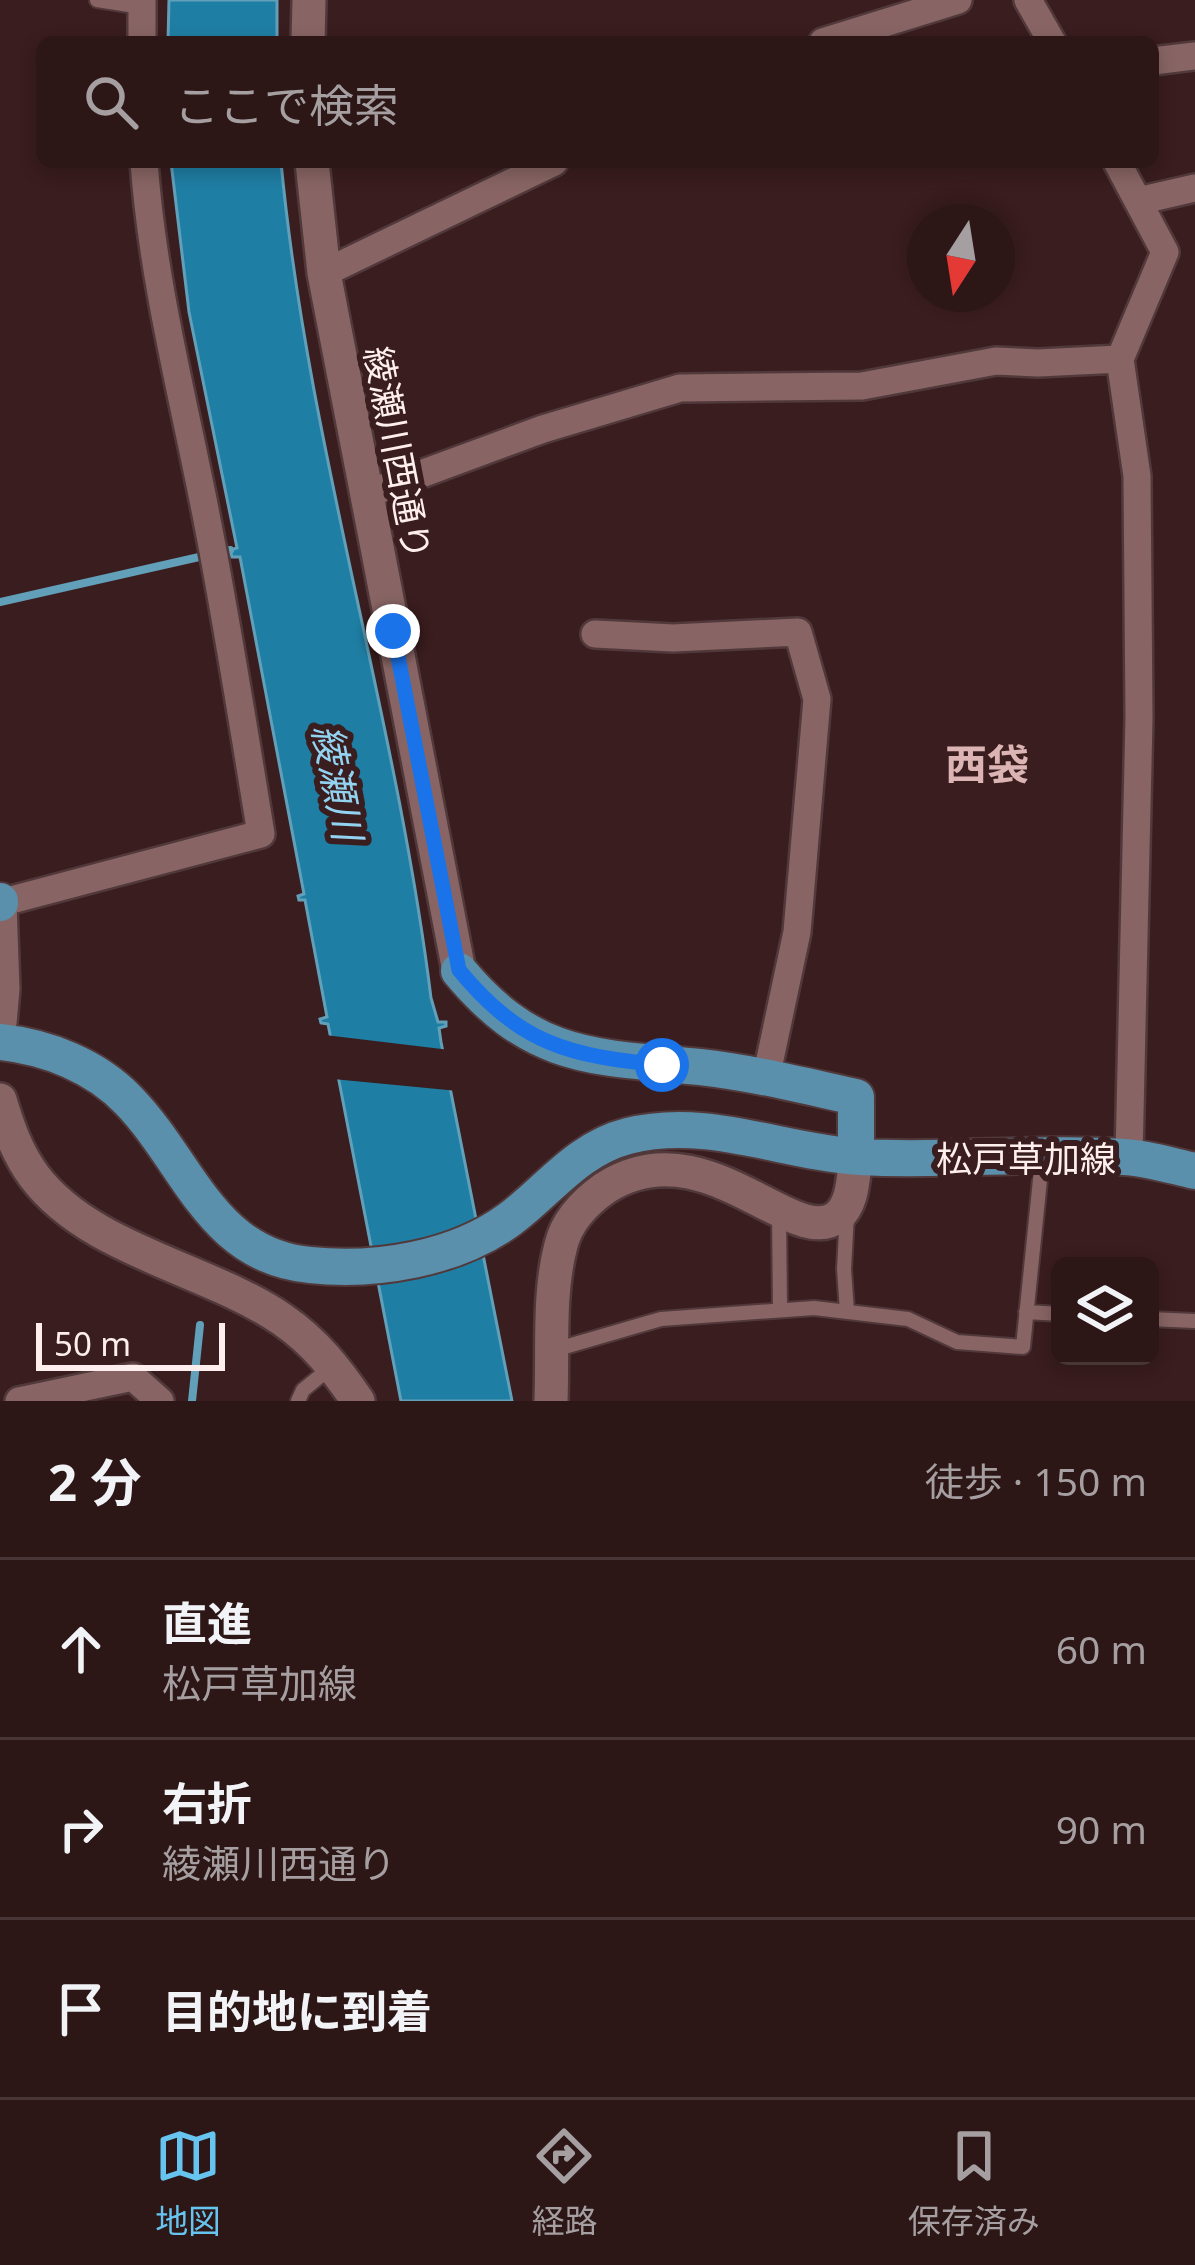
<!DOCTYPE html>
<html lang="ja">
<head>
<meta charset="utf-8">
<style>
  :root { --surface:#2c1616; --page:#341f1f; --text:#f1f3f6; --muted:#a69fa1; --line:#483535; --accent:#66c4ef }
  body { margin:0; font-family:"Noto Sans","Noto Sans JP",sans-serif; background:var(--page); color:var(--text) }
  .controls { position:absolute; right:36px; bottom:36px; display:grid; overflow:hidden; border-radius:18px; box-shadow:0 6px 18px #0003 }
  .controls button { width:108px; height:108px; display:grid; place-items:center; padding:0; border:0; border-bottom:3px solid var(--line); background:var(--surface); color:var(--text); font:60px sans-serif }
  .compass { position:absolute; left:907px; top:204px; width:108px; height:108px; border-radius:50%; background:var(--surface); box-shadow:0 6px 18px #0003; rotate:192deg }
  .scale { position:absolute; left:36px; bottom:30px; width:189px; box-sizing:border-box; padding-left:12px; border:6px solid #fee; border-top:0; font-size:33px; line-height:42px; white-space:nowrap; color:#fee; -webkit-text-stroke:9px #3a1d1e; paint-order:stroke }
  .stop { position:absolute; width:36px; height:36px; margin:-27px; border:9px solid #1a73e8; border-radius:50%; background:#fff }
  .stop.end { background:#1a73e8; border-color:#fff; box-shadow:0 3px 12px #0008 }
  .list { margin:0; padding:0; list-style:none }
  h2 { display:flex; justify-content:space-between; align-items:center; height:156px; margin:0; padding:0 48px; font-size:51px }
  h2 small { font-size:39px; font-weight:400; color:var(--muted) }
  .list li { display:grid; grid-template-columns:78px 1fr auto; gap:36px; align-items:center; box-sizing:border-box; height:180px; padding:0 48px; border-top:3px solid var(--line) }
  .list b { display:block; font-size:45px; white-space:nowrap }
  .list p { margin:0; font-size:39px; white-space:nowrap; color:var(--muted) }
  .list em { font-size:39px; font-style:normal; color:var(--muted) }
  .icon { flex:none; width:66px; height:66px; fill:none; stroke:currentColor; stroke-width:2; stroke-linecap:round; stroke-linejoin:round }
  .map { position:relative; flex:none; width:1195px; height:1401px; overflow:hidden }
  .search { position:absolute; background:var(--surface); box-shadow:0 6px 18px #0003; left:36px; right:36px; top:36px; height:132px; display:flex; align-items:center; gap:30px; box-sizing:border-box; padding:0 42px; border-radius:18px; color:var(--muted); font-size:45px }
  .sheet { height:696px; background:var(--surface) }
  nav { display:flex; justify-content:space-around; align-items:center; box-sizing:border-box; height:168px; border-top:3px solid var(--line); background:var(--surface); font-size:33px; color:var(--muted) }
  nav a { display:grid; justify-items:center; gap:6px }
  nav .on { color:var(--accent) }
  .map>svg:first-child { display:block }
  .water { fill:#1f7ea4; stroke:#62a0ba; stroke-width:3 }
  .pier { fill:#3a1d1e }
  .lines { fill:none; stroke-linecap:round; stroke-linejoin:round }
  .stream { stroke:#62a0ba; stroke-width:8 }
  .service-casing { stroke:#51393b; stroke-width:18 }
  .minor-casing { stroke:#51393b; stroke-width:32 }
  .tertiary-casing { stroke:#51393b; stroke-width:38 }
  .primary-casing { stroke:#51393b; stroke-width:40 }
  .service { stroke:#886564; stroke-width:14 }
  .minor { stroke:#886564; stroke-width:27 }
  .tertiary { stroke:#886564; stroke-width:33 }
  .primary { stroke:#5a90ab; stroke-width:36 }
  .route { stroke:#1a73e8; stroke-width:15 }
  .labels { text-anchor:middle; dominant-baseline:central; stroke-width:12; stroke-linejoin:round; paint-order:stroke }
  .street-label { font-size:36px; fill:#fee; stroke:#3a1d1e }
  .water-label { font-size:39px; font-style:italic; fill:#92d3f2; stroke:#3a1d1e }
  .quarter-label { font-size:42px; font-weight:bold; fill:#dbb4b3; stroke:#3a1d1e }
</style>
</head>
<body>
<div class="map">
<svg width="1195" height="1401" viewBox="0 0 1195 1401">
  <rect width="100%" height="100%" fill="#3a1d1e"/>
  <!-- water -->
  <path class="water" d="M169,0H277V42H168Z
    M171,162H281C308,447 396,715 431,998L438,1022H446V1026L439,1028L441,1042L512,1401H401L328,1024L321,1023L320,1019L327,1017L305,900H299L298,896L304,894L240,557H232L230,550L237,548L189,312Z"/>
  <!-- pier -->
  <path class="pier" d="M325,1035L450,1050L458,1091L333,1079Z"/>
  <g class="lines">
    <!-- stream -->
    <path class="stream" d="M0,602L230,550
      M192,1401L200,1325"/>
    <!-- service casing -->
    <g class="service-casing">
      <path id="service" d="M97,0L142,7
        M779,1212L780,1309
        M847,1214L844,1269L847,1311
        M1026,1312L1060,1314
        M1150,1319L1195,1321
        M554,1350L661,1319L814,1308L908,1319L957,1342L1023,1347L1042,1160
        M298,1401L303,1390L330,1368"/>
    </g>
    <!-- minor casing -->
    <g class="minor-casing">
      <path id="minor" d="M1028,0L1052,42
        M142,42V0
        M823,42L958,0
        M1153,61L1195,56
        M1117,162L1165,252L1120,359L1137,476L1139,718L1129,1157
        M1138,201L1195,188
        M324,273L554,162
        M367,494L543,429L680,388L862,386L996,361L1038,363L1120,359
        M595,634L673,638L798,632L817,699L797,932L766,1078
        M0,903L261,834C244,731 228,628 208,525C185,404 153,286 144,162
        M19,1401L133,1377L160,1401"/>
    </g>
    <!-- tertiary casing -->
    <g class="tertiary-casing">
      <path id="tertiary" d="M308,42L309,0
        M312,162L324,273L459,971
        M0,1023L3,989L0,903
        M0,1100C8,1127 17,1153 34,1176C90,1251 208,1268 283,1320C315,1342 336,1369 358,1401
        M551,1401C553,1351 548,1293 561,1245C567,1221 585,1202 605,1188C704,1124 793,1251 837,1217C854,1204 853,1175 856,1156"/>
    </g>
    <!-- primary casing -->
    <g class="primary-casing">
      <path id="primary" d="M0,901V903
        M459,971C533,1060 593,1057 700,1067C753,1073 805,1086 856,1097V1156
        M0,1042C47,1047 96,1066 129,1101C189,1163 211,1256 310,1265C376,1272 456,1259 510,1219C548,1191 577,1149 628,1136C708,1116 781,1152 861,1157C948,1162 1036,1151 1124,1157C1147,1158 1172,1166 1195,1171"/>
    </g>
    <!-- service -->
    <use href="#service" class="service"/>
    <!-- minor -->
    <use href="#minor" class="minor"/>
    <!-- tertiary -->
    <use href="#tertiary" class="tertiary"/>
    <!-- primary -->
    <use href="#primary" class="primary"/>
  </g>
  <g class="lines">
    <!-- route -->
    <path class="route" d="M393,631L459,970C521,1045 570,1056 662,1065"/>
  </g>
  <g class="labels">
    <!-- street labels -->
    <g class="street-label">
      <text transform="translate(398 453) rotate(79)">綾瀬川西通り</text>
      <text x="1026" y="1158">松戸草加線</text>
    </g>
    <!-- water labels -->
    <g class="water-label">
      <text transform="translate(339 782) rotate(79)">綾瀬川</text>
    </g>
    <!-- quarter labels -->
    <g class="quarter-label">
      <text x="987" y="763">西袋</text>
    </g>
  </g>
</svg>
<div class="controls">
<button><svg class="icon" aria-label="layers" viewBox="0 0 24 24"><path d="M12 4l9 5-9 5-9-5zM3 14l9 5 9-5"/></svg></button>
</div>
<svg class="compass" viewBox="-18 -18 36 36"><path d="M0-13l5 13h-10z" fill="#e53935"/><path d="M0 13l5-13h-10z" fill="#a69fa1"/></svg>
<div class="scale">50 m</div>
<div class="stop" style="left:662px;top:1065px"></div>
<div class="stop end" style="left:393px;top:631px"></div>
<div class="search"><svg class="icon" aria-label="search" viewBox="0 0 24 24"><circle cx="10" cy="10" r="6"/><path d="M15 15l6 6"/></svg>ここで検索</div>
</div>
<section class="sheet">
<h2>2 分<small>徒歩 · 150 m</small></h2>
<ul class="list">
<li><svg class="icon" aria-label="ahead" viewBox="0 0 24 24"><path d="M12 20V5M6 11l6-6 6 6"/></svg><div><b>直進</b><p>松戸草加線</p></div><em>60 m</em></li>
<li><svg class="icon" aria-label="right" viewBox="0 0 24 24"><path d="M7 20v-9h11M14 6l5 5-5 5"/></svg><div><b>右折</b><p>綾瀬川西通り</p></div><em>90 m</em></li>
<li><svg class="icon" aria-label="arrive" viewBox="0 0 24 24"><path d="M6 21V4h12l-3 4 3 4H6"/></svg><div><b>目的地に到着</b></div></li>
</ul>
</section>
<nav>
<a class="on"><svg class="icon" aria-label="map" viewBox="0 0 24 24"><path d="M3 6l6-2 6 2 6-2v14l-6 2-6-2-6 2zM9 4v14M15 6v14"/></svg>地図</a>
<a><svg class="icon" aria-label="directions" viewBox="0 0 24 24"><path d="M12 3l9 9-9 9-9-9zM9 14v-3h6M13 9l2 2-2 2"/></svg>経路</a>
<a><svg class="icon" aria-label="saved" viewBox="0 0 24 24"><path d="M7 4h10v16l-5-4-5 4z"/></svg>保存済み</a>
</nav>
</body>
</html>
